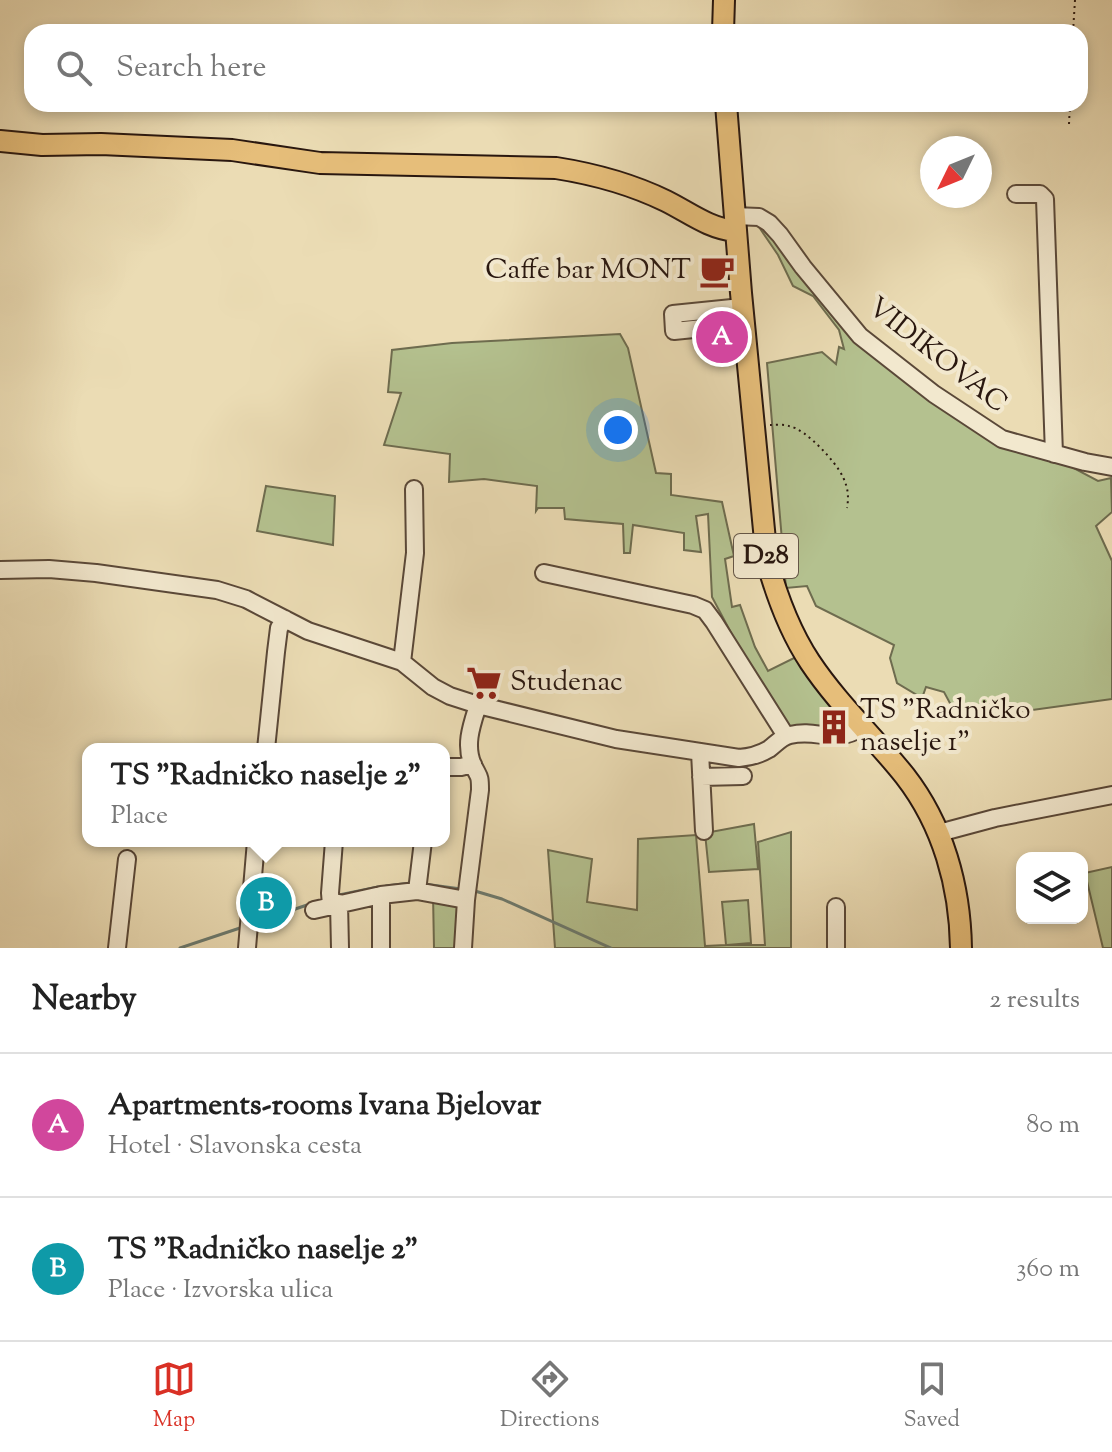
<!DOCTYPE html>
<html lang="en">
<head>
<meta charset="utf-8">
<style>
  :root { --surface:#fff; --page:#f2f2f2; --text:#222; --muted:#767676; --line:#e0e0e0; --accent:#d93025 }
  body { margin:0; font-family:"Sorts Mill Goudy",serif; background:var(--page); color:var(--text) }
  .controls { position:absolute; right:24px; bottom:24px; display:grid; overflow:hidden; border-radius:16px; box-shadow:0 4px 12px #0003 }
  .controls button { width:72px; height:72px; display:grid; place-items:center; padding:0; border:0; border-bottom:2px solid var(--line); background:var(--surface); color:var(--text); font:40px sans-serif }
  .compass { position:absolute; left:920px; top:136px; width:72px; height:72px; border-radius:50%; background:var(--surface); box-shadow:0 4px 12px #0003; rotate:227deg }
  .you { position:absolute; left:618px; top:430px; width:28px; height:28px; margin:-20px; border:6px solid #fff; border-radius:50%; background:#1a73e8; box-shadow:0 0 0 12px #1a73e833 }
  .badge { display:grid; place-items:center; width:52px; height:52px; border-radius:50%; background:var(--accent); color:#fff; font-size:26px; font-weight:700 }
  .pin { position:absolute; translate:-50% -50%; border:4px solid #fff; box-shadow:0 2px 8px #0006 }
  .popup { position:absolute; left:82px; top:743px; width:368px; height:104px; box-sizing:border-box; display:grid; place-content:center; border-radius:16px; background:var(--surface); filter:drop-shadow(0 2px 6px #0005); font-size:26px; white-space:nowrap; color:var(--muted) }
  .popup b { font-size:30px; color:var(--text) }
  .popup::after { content:''; position:absolute; left:50%; top:100%; margin-left:-16px; border:16px solid transparent; border-top-color:var(--surface) }
  .list { margin:0; padding:0; list-style:none }
  h2 { display:flex; justify-content:space-between; align-items:center; height:104px; margin:0; padding:0 32px; font-size:34px }
  h2 small { font-size:26px; font-weight:400; color:var(--muted) }
  .list li { display:grid; grid-template-columns:52px 1fr auto; gap:24px; align-items:center; box-sizing:border-box; height:144px; padding:0 32px; border-top:2px solid var(--line) }
  .list b { display:block; font-size:30px; white-space:nowrap }
  .list p { margin:0; font-size:26px; white-space:nowrap; color:var(--muted) }
  .list em { font-size:26px; font-style:normal; color:var(--muted) }
  .icon { flex:none; width:44px; height:44px; fill:none; stroke:currentColor; stroke-width:2; stroke-linecap:round; stroke-linejoin:round }
  .map { position:relative; flex:none; width:1112px; height:948px; overflow:hidden }
  .search { position:absolute; background:var(--surface); box-shadow:0 4px 12px #0003; left:24px; right:24px; top:24px; height:88px; display:flex; align-items:center; gap:20px; box-sizing:border-box; padding:0 28px; border-radius:24px; color:var(--muted); font-size:30px }
  .sheet { height:392px; background:var(--surface) }
  nav { display:flex; justify-content:space-around; align-items:center; box-sizing:border-box; height:112px; border-top:2px solid var(--line); background:var(--surface); font-size:22px; color:var(--muted) }
  nav a { display:grid; justify-items:center; gap:4px }
  nav .on { color:var(--accent) }
  .map>svg:first-child { display:block }
  .green { fill:#b4c18f; stroke:#6e6c4f; stroke-width:2 }
  .lines { fill:none; stroke-linecap:round; stroke-linejoin:round }
  .stream { stroke:#6c7a6e; stroke-width:3 }
  .minor-casing { stroke:#5a4838; stroke-width:20 }
  .major-casing { stroke:#29170f; stroke-width:24 }
  .path { stroke:#29170f; stroke-width:2; stroke-dasharray:2 4; stroke-linecap:butt }
  .minor { stroke:#f2e8ce; stroke-width:16 }
  .major { stroke:#e6be7a; stroke-width:20 }
  .labels { text-anchor:middle; dominant-baseline:central; stroke-width:8; stroke-linejoin:round; paint-order:stroke }
  .shield { fill:#f2e8ce; stroke:#655648; stroke-width:2 }
  .shield-label { font-size:26px; font-weight:bold; fill:#29170f }
  .poi-label { font-size:28px; fill:#29170f; stroke:#f2e8ce; text-anchor:start }
  .street-label { font-size:28px; fill:#29170f; stroke:#f2e8ce }
</style>
</head>
<body>
<div class="map">
<svg width="1112" height="948" viewBox="0 0 1112 948">
  <rect width="100%" height="100%" fill="#ebdcb4"/>
  <filter id="stains"><feTurbulence type="fractalNoise" baseFrequency=".0025" numOctaves="4"/><feColorMatrix values="0 0 0 0 .2 0 0 0 0 .09 0 0 0 0 .02 0 0 0 .5 -.17"/></filter>
  <radialGradient id="worn" r=".72"><stop offset=".6" stop-color="#630" stop-opacity="0"/><stop offset="1" stop-color="#630" stop-opacity=".3"/></radialGradient>
  <!-- green -->
  <path class="green" d="M759,217L860,336L934,394L1098,481L1111,478L1112,512L1096,526L1112,561V699L959,720L944,692L926,687L922,698L897,683L890,658L894,645L816,606L807,586L786,588L767,363L822,352L836,364L839,347L844,349L839,330L813,296L793,286L778,255L759,227Z
    M620,334L628,348L656,473L671,474V495L722,502L734,556L725,559L732,607L740,605L755,647L768,671L796,657L849,727C835,736 806,726 788,727L754,676L712,597L708,514L696,516L701,552L684,550V533L633,525L630,553H624L623,524L565,519L564,508H538L536,511L537,486L484,479L449,482L450,454L384,445L401,393L388,392L392,350L452,343Z
    M266,486L335,496L333,545L257,531Z
    M754,824L758,869L709,872L705,833Z
    M791,832V948H555L548,850L592,859L587,902L637,910L638,839L696,835L705,946L726,945L722,902L748,900L751,943L727,945H765L758,842Z
    M1112,867V948H1103L1085,873Z
    M433,894L466,900L463,948H434Z"/>
  <g class="lines">
    <!-- stream -->
    <path class="stream" d="M424,884L461,889
      M386,886L411,883
      M475,891L502,899L611,948
      M339,895L378,887
      M257,922L310,904
      M180,948L243,927"/>
    <!-- minor casing -->
    <g class="minor-casing">
      <path id="minor" d="M1016,194H1040L1045,199L1054,454
        M734,216L759,217L769,223L780,235L803,267L860,336L934,394L1002,439L1085,462L1112,467
        M742,307L673,314L674,331L743,324
        M0,570L49,569L96,573L217,590L246,599L308,631L402,662L433,687L450,696L478,705L616,739L739,758C750,757 759,755 769,749C776,744 781,737 790,735C820,728 831,746 863,727
        M544,573L693,605L705,610L714,622L786,736
        M402,662L415,553L414,489
        M266,749L276,652L279,628L285,619
        M700,752L704,831
        M444,767H461L473,764
        M701,777L743,776
        M939,833L995,818L1112,795
        M417,891L423,841
        M339,903L340,948
        M331,905L330,893L334,841
        M836,907V948
        M314,910L381,895L417,891L466,900
        M117,948L127,859
        M247,948L256,841
        M381,948V895
        M463,948L466,900L480,790C480,774 479,778 473,765C464,745 472,724 478,705"/>
    </g>
    <!-- major casing -->
    <g class="major-casing">
      <path id="major" d="M723,32L724,0
        M726,104L741,293L767,561C777,597 790,632 810,662C838,704 874,737 905,776C943,825 960,886 961,948
        M0,141L42,145L101,144L232,150L320,163L556,168C594,174 631,184 666,201C690,213 708,228 735,231"/>
    </g>
    <!-- path -->
    <path class="path" d="M1073,32L1075,0
      M1069,124L1070,104
      M770,425C776,425 784,424 789,426C806,429 836,462 843,477C848,488 849,496 847,508"/>
    <!-- minor -->
    <use href="#minor" class="minor"/>
    <!-- major -->
    <use href="#major" class="major"/>
  </g>
  <!-- icons -->
  <defs>
    <g id="cafe-bare" transform="scale(2.76)"><path d="M-5.5-4.5H6V0H3Q3 3.5 0 3.5H-2.5Q-5.5 3.5-5.5 0ZM3-3.2v2h1.7v-2ZM-6 4.5H4V6H-6Z" fill="#8f2418" stroke="#f2e8ce" stroke-width="2.5" paint-order="stroke"/></g>
    <g id="supermarket-bare" transform="scale(2.76)"><path d="M-6-5.5h2.5l.6 2H6L4.5 2H-2.5L-4.4-4H-6ZM-1.5 3.2a1.3 1.3 0 1 0 .1 0ZM3 3.2a1.3 1.3 0 1 0 .1 0Z" fill="#8f2418" stroke="#f2e8ce" stroke-width="2.5" paint-order="stroke"/></g>
    <g id="building-bare" transform="scale(2.76)"><path d="M-4-6H4V6H1V3H-1V6H-4ZM-2.5-4.3h1.7v1.8h-1.7ZM.8-4.3h1.7v1.8H.8ZM-2.5-1h1.7V.8h-1.7ZM.8-1h1.7V.8H.8Z" fill="#8f2418" stroke="#f2e8ce" stroke-width="2.5" paint-order="stroke"/></g>
  </defs>
  <g fill-rule="evenodd">
    <use href="#cafe-bare" x="717" y="271"/>
    <use href="#supermarket-bare" x="484" y="683"/>
    <use href="#building-bare" x="834" y="727"/>
  </g>
  <g class="labels">
    <!-- shield labels -->
    <rect class="shield" x="734" y="534" width="64" height="44" rx="6"/>
    <g class="shield-label">
      <text x="766" y="556">D28</text>
    </g>
    <!-- poi labels -->
    <g class="poi-label">
      <text x="691" y="271" text-anchor="end">Caffe bar MONT</text>
      <text x="510" y="683">Studenac</text>
      <text x="860" y="711">TS "Radničko<tspan x="860" dy="32">naselje 1"</tspan></text>
    </g>
    <!-- street labels -->
    <g class="street-label">
      <text transform="translate(937 356) rotate(38)">VIDIKOVAC</text>
    </g>
  </g>
  <rect width="100%" height="100%" filter="url(#stains)"/>
  <rect width="100%" height="100%" fill="url(#worn)"/>
</svg>
<div class="controls">
<button><svg class="icon" aria-label="layers" viewBox="0 0 24 24"><path d="M12 4l9 5-9 5-9-5zM3 14l9 5 9-5"/></svg></button>
</div>
<svg class="compass" viewBox="-18 -18 36 36"><path d="M0-13l5 13h-10z" fill="#e53935"/><path d="M0 13l5-13h-10z" fill="#767676"/></svg>
<div class="you"></div>
<div class="pin badge" style="left:722px;top:337px;background:#d1479c">A</div>
<div class="pin badge" style="left:266px;top:903px;background:#0f9aa8">B</div>
<div class="popup"><b>TS &quot;Radničko naselje 2&quot;</b>Place</div>
<div class="search"><svg class="icon" aria-label="search" viewBox="0 0 24 24"><circle cx="10" cy="10" r="6"/><path d="M15 15l6 6"/></svg>Search here</div>
</div>
<section class="sheet">
<h2>Nearby<small>2 results</small></h2>
<ul class="list">
<li><span class="badge" style="background:#d1479c">A</span><div><b>Apartments-rooms Ivana Bjelovar</b><p>Hotel · Slavonska cesta</p></div><em>80 m</em></li>
<li><span class="badge" style="background:#0f9aa8">B</span><div><b>TS &quot;Radničko naselje 2&quot;</b><p>Place · Izvorska ulica</p></div><em>360 m</em></li>
</ul>
</section>
<nav>
<a class="on"><svg class="icon" aria-label="map" viewBox="0 0 24 24"><path d="M3 6l6-2 6 2 6-2v14l-6 2-6-2-6 2zM9 4v14M15 6v14"/></svg>Map</a>
<a><svg class="icon" aria-label="directions" viewBox="0 0 24 24"><path d="M12 3l9 9-9 9-9-9zM9 14v-3h6M13 9l2 2-2 2"/></svg>Directions</a>
<a><svg class="icon" aria-label="saved" viewBox="0 0 24 24"><path d="M7 4h10v16l-5-4-5 4z"/></svg>Saved</a>
</nav>
</body>
</html>
